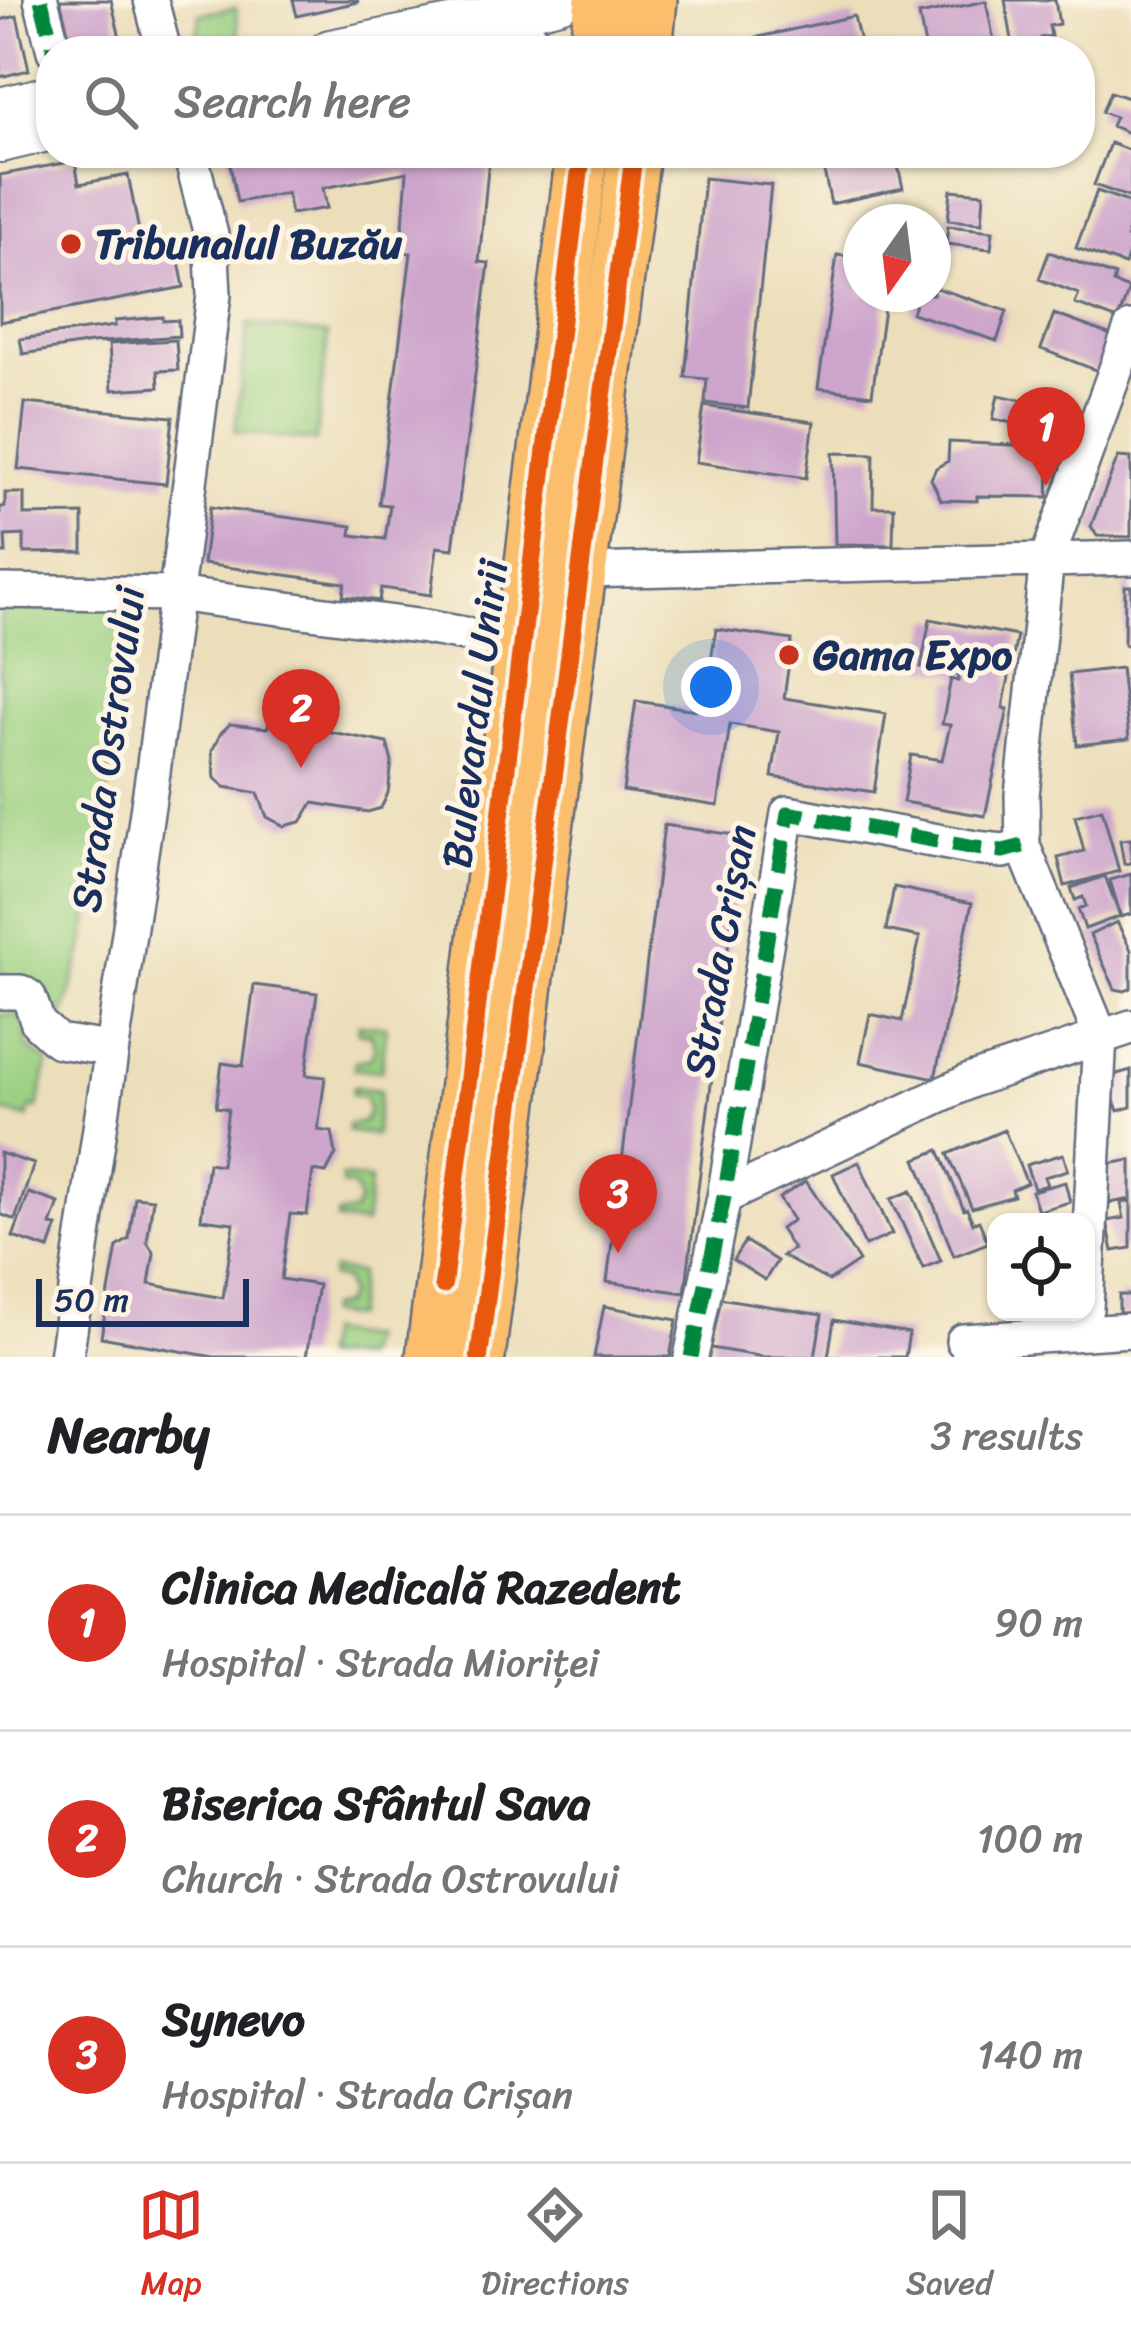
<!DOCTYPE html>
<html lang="en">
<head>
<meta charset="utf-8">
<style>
  :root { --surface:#fff; --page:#f6f6f6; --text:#202124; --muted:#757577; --line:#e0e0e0; --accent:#d93025 }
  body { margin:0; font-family:Sriracha,sans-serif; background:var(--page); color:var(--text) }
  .controls { position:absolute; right:36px; bottom:36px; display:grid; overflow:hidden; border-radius:24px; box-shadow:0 3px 9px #0004 }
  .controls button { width:108px; height:108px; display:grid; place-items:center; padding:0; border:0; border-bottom:3px solid var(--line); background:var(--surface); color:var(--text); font:60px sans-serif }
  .compass { position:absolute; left:843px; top:204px; width:108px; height:108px; border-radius:50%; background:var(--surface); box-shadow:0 3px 9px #0004; rotate:194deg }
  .scale { position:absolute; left:36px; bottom:30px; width:213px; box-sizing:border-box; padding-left:12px; border:6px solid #1b2f5e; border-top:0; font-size:33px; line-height:42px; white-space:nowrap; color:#1b2f5e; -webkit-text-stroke:9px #fcf5e5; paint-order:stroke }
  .you { position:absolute; left:711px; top:687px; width:42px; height:42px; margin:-30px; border:9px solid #fff; border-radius:50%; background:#1a73e8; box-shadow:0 0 0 18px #1a73e833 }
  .badge { display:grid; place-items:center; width:78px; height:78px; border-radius:50%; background:var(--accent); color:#fff; font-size:39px; font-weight:700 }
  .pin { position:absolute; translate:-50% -99px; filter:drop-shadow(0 3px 6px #0008) }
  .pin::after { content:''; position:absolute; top:63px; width:42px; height:36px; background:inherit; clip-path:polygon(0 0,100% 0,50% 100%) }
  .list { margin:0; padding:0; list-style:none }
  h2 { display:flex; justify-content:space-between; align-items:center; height:156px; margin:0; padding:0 48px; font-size:51px }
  h2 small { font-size:39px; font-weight:400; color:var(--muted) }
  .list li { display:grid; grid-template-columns:78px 1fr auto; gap:36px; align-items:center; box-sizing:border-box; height:216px; padding:0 48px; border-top:3px solid var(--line) }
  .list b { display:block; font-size:45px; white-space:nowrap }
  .list p { margin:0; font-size:39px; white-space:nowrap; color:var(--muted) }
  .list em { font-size:39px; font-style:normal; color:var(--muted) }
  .icon { flex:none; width:66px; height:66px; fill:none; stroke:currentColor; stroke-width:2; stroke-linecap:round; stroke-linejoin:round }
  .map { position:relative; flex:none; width:1131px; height:1357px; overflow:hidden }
  .search { position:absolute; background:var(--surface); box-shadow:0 3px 9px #0004; left:36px; right:36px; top:36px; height:132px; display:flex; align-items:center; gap:30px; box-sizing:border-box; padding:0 42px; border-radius:48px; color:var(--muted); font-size:45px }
  .sheet { height:804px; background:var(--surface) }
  nav { display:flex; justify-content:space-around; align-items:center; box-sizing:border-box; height:168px; border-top:3px solid var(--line); background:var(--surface); font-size:33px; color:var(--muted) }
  nav a { display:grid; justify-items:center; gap:6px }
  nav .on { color:var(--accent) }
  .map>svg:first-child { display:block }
  .green { fill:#9bd081; stroke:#5b8070; stroke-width:3 }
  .building { fill:#cda5cc }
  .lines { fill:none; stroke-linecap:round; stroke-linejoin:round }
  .minor-casing { stroke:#646c7e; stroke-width:38 }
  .tertiary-casing { stroke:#646c7e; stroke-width:46 }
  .primary-casing { stroke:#646c7e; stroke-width:56 }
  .minor { stroke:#fff; stroke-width:33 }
  .tertiary { stroke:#fff; stroke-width:42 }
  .primary { stroke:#fabe6d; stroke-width:51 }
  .quiet { stroke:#00873e; stroke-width:15; stroke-dasharray:30 15; stroke-linecap:butt }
  .cycleway-casing { stroke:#fcf5e5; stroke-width:26 }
  .cycleway { stroke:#e8590c; stroke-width:18 }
  .poi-dot { fill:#c8321e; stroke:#fcf5e5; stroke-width:4.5 }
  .labels { text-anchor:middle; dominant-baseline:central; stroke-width:10; stroke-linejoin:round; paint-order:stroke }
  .poi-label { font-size:42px; font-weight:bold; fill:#1b2f5e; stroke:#fcf5e5; text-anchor:start }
  .street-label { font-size:42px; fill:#1b2f5e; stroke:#fcf5e5 }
</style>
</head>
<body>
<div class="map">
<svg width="1131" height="1357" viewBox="0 0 1131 1357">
  <rect width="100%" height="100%" fill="#fcf5e5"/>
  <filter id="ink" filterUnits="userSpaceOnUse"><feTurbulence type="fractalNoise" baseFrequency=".00833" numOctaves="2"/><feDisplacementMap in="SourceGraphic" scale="24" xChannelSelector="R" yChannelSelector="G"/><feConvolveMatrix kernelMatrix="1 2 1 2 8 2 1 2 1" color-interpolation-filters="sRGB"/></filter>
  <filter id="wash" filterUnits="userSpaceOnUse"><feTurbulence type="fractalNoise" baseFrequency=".004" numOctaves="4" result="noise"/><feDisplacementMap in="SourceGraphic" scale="48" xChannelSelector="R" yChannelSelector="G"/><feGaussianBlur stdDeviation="2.7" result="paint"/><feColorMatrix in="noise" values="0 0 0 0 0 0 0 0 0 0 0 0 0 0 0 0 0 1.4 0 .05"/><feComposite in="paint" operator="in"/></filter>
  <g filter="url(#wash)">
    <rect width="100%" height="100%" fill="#ecdeba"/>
    <!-- green -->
    <path class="green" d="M236,8L240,46L232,51L208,50L197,37L200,14Z
      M248,324L328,334L316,441L235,432Z
      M0,601L134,606L94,886L84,946L64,1014H59C42,990 30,977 0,975Z
      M0,1014H18C36,1039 11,1041 48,1061L38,1108L31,1107L28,1118L0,1111Z
      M359,1024L386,1027L381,1071L354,1068L355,1061L370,1059L375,1048L371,1034L358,1032Z
      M353,1087L380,1090L375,1135L348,1131V1125L364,1122L369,1111L365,1097L352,1094Z
      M342,1177L370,1180L365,1224L337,1221L338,1215L354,1212L359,1201L354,1187L342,1185Z
      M332,1270L359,1273L354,1317L327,1314L328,1308L343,1305L348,1294L344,1280L331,1277Z
      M326,1332L368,1338L362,1357H321Z"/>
    <g id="blocks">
      <!-- building -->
      <path class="building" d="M60,0H111L122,46L73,51Z
        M293,0H357L358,2L297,16Z
        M1005,0H1055L1059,24L1049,26L1051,36L1040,38L1042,51H1014Z
        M986,1L996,51H926L919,15Z
        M17,16L29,70L0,77V20Z
        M854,16L862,51H738L736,42Z
        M1110,92L1131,99V134L1111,126L1115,117L1102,112Z
        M1110,143L1131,151V198L1094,185Z
        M228,153H486L489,158L479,262L489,263L453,549L437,547L431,595L381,588L379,601L343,596L345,583L203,564L210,507L352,526L351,535L385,539L390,505L379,504L411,253L401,252L407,172L323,188L327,208L291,214L287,193L237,202Z
        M820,153H895L903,188L831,204Z
        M75,161L79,184L128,175L142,247L175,241L184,287L0,322V175Z
        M704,178L771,185L748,408L705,403L707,379L685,377Z
        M951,190L984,193L982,223L948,220Z
        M1097,191L1131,203L1127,237L1131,238V248L1125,265L1076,248Z
        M948,226L993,231L991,249L946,244Z
        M1049,252L1115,276L1113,283L1129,289L1118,320L1075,304L1079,294L1039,279Z
        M837,255L861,258V294H886L872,395L818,388Z
        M933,287L1007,311L997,341L912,313L918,294H933Z
        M1054,314L1111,335L1098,371L1041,349Z
        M163,317V321L178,320L179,336L91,343L23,354L20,339L115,326V321Z
        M176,340L178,370L158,371L159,387L112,390L109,344Z
        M998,395L1068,410L1064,433L993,419Z
        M25,403L173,417L166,484L18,469Z
        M704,406L814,422L806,478L696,462Z
        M949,442L1050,447L1048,497L977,496V501L941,500L931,479L936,468L948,461Z
        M833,453L874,454L873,507H894L893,545L835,544Z
        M1118,457L1131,458V537L1097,536L1091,526Z
        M5,493H24V515L83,514V552L24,553V535L5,536L6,553H0V507H5Z
        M1125,586H1131V645H1124Z
        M930,619L1017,636L1003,708L1008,709L985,816L903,802L911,755L942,760L950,725L942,724L951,679L958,681L959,675L921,667Z
        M716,629L792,640L784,698L886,714L874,792L772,777L779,732L730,724L718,806L623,791L636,701L703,711Z
        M1121,668L1129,739L1077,745L1069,674Z
        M285,706L309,709L321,717L326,731L387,743L392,762L388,793L381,808L368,812L313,803L301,822L284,826L267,817L258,793L225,787L215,778L212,751L221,733L230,724L267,728L275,712Z
        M1102,809L1119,871L1065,886L1058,858L1084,851L1075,816Z
        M664,825L742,836L685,1293L607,1282Z
        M1131,839V863L1124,864L1120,840Z
        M1131,874V914L1121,917L1110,880Z
        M1105,876L1120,916L1085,929L1078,909L1086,906L1083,897L1075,900L1071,888Z
        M894,887L972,903L935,1078L860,1062L870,1014L902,1021L920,937L886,930Z
        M1117,922L1131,950V988L1125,991L1115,989L1090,935Z
        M254,985L317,993L306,1075L325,1077L318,1130L332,1132L336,1154L326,1173L313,1171L307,1215L290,1214L281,1279L318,1285L306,1357H214L101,1337L117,1247L129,1239L135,1197L153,1199L147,1242L154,1253L149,1284L223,1298L234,1223L201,1219L208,1163L221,1165L228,1109L216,1107L222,1063L243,1066Z
        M1131,1070V1107L1118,1111L1109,1086L1117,1074Z
        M1004,1130L1027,1183L1012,1190L1014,1196L972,1208L948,1154Z
        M939,1150L964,1210L967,1209L973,1223L979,1221L988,1243L954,1256L916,1159Z
        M0,1153L34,1164L15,1220L0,1214Z
        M1063,1154L1068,1170L1044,1177L1047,1185L1034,1189L1026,1165Z
        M1131,1160V1199L1110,1203L1102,1165Z
        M859,1162L892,1234L865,1246L833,1174Z
        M806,1181L859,1261L829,1281L782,1256L793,1249L780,1229L793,1220L779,1198Z
        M1065,1182L1070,1202L1038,1211L1032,1191Z
        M911,1191L941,1261L923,1268L891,1199Z
        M29,1193L59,1203L51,1225L57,1226L49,1249L13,1237Z
        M1131,1201V1248L1113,1251L1107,1221L1124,1218L1121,1203Z
        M745,1241L777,1261L765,1280L733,1260Z
        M1119,1295H1131V1316H1119Z
        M719,1298L822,1315L815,1357H764L711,1348Z
        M604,1306L677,1320L670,1357H594Z
        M1024,1312H1049L1051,1321L1026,1326Z
        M834,1320L909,1333L905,1357H828Z"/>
    </g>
  </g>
  <g filter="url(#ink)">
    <use href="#blocks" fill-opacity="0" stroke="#646c7e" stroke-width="3"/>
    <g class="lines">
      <!-- minor casing -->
      <g class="minor-casing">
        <path id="minor" d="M41,0L54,51
          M151,0L164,51
          M582,571L1131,558
          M0,591L174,594L425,627L520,644
          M0,992H21L29,997L38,1023L58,1041L109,1049
          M724,1197L972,1080L1131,1027
          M1086,1309L1100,1035L1023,846L1022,795L1047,559L1131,328
          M963,1341L1131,1330
          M66,1357L153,772L214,295L211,235L190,153
          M691,1357L724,1197L788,813L975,848L1003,851L1023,846"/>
      </g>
      <!-- tertiary casing -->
      <g class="tertiary-casing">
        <path id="tertiary" d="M475,22L512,33L541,51
          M330,51L475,22L559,0
          M0,109L51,97
          M0,141L51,129"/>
      </g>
      <!-- primary casing -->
      <g class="primary-casing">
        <path id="primary" d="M595,51L601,0
          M646,51L651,0
          M432,1357L582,153
          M479,1357L634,153"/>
      </g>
      <!-- minor -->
      <use href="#minor" class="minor"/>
      <!-- tertiary -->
      <use href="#tertiary" class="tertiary"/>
      <!-- primary -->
      <use href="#primary" class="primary"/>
      <!-- quiet -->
      <path class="quiet" d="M41,0L54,51
        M691,1357L724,1197L788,813L975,848L1003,851L1023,846"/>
      <!-- cycleway casing -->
      <g class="cycleway-casing">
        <path id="cycleway" d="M443,1285L582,153
          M479,1357L634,153"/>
      </g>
      <!-- cycleway -->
      <use href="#cycleway" class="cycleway"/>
    </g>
  </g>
  <!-- markers -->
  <g class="poi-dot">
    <circle cx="71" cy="244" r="12"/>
    <circle cx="789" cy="655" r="12"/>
  </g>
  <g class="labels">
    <!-- poi labels -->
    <g class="poi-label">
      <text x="95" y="244">Tribunalul Buzău</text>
      <text x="813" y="655">Gama Expo</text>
    </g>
    <!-- street labels -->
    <g class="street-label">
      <text transform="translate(475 714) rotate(-83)">Bulevardul Unirii</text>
      <text transform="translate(108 749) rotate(-82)">Strada Ostrovului</text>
      <text transform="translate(720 951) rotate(-80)">Strada Crișan</text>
    </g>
  </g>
</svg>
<div class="controls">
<button><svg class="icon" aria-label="locate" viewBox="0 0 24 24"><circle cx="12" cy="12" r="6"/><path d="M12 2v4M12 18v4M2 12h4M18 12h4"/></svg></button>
</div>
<svg class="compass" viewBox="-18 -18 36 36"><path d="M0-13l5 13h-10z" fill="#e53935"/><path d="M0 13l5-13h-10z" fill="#757577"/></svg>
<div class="scale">50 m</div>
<div class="you"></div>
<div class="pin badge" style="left:1046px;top:486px">1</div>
<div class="pin badge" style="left:301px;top:768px">2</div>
<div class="pin badge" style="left:618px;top:1253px">3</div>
<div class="search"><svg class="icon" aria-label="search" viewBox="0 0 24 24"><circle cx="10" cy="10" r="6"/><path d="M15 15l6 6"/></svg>Search here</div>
</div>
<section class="sheet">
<h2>Nearby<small>3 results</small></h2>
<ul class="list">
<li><span class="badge">1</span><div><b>Clinica Medicală Razedent</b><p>Hospital · Strada Mioriței</p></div><em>90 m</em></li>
<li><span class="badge">2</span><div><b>Biserica Sfântul Sava</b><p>Church · Strada Ostrovului</p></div><em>100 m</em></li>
<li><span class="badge">3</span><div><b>Synevo</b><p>Hospital · Strada Crișan</p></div><em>140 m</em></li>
</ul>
</section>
<nav>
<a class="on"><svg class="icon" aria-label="map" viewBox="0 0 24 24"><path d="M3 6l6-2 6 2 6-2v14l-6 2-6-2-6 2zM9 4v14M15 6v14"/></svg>Map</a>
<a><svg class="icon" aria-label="directions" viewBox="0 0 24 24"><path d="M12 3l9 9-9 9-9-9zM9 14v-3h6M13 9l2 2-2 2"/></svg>Directions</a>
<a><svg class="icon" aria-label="saved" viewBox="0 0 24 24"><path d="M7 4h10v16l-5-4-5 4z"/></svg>Saved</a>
</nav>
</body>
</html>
